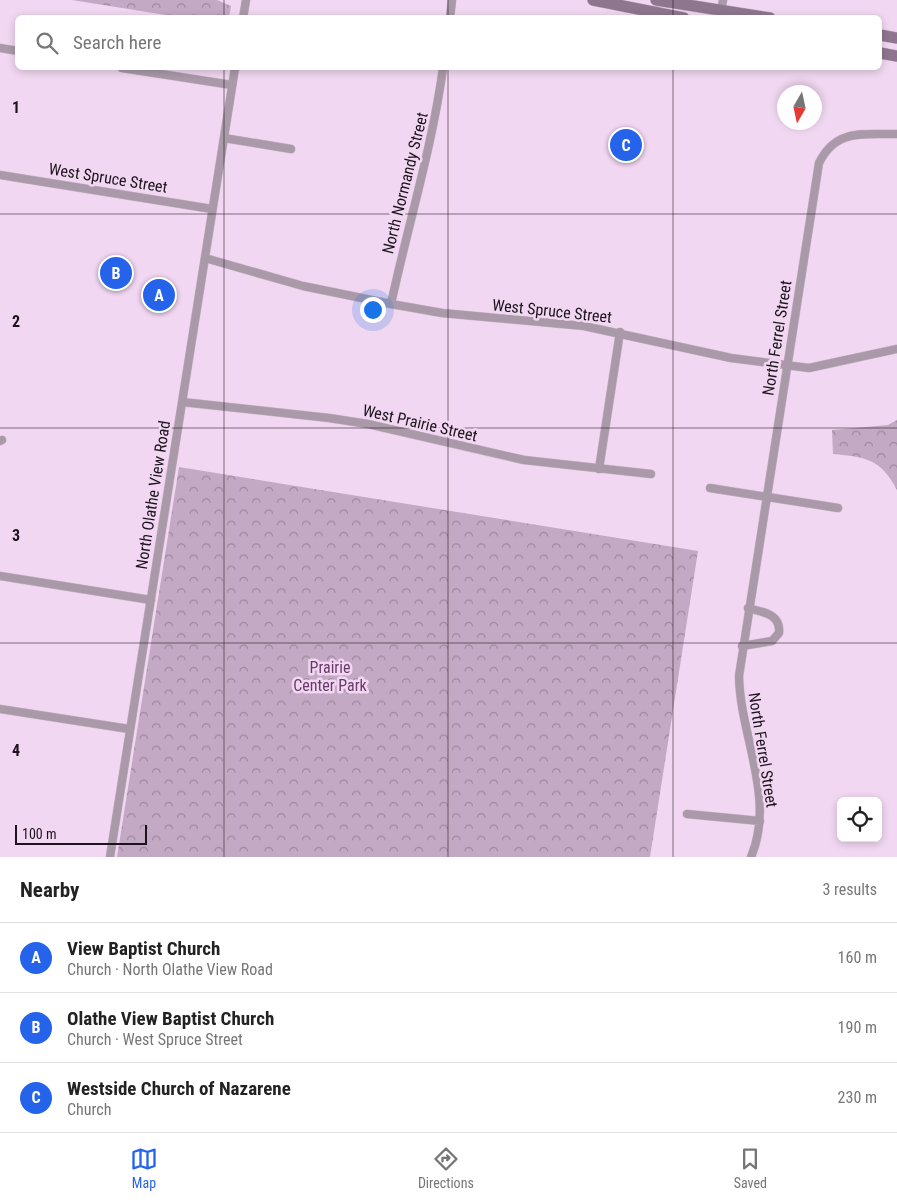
<!DOCTYPE html>
<html lang="en">
<head>
<meta charset="utf-8">
<style>
  :root { --surface:#fff; --page:#f6f6f6; --text:#222; --muted:#767676; --line:#e0e0e0; --accent:#2563eb }
  body { margin:0; font-family:"Roboto Condensed",sans-serif; background:var(--page); color:var(--text) }
  .controls { position:absolute; right:15px; bottom:15px; display:grid; overflow:hidden; border-radius:8px; box-shadow:0 2px 8px #0003 }
  .controls button { width:45px; height:45px; display:grid; place-items:center; padding:0; border:0; border-bottom:1px solid var(--line); background:var(--surface); color:var(--text); font:25px sans-serif }
  .compass { position:absolute; left:777px; top:85px; width:45px; height:45px; border-radius:50%; background:var(--surface); box-shadow:0 2px 8px #0003; rotate:189deg }
  .scale { position:absolute; left:15px; bottom:12px; width:132px; box-sizing:border-box; padding-left:5px; border:2px solid #1c131c; border-top:0; font-size:14px; line-height:18px; white-space:nowrap; color:#1c131c; -webkit-text-stroke:4px #f1d7f1; paint-order:stroke }
  .you { position:absolute; left:372px; top:309px; width:18px; height:18px; margin:-12px; border:4px solid #fff; border-radius:50%; background:#1a73e8; box-shadow:0 0 0 8px #1a73e833 }
  .badge { display:grid; place-items:center; width:32px; height:32px; border-radius:50%; background:var(--accent); color:#fff; font-size:16px; font-weight:700 }
  .pin { position:absolute; translate:-50% -50%; border:2px solid #fff; box-shadow:0 1px 5px #0006 }
  .list { margin:0; padding:0; list-style:none }
  h2 { display:flex; justify-content:space-between; align-items:center; height:65px; margin:0; padding:0 20px; font-size:21px }
  h2 small { font-size:16px; font-weight:400; color:var(--muted) }
  .list li { display:grid; grid-template-columns:32px 1fr auto; gap:15px; align-items:center; box-sizing:border-box; height:70px; padding:0 20px; border-top:1px solid var(--line) }
  .list b { display:block; font-size:19px; white-space:nowrap }
  .list p { margin:0; font-size:16px; white-space:nowrap; color:var(--muted) }
  .list em { font-size:16px; font-style:normal; color:var(--muted) }
  .icon { flex:none; width:28px; height:28px; fill:none; stroke:currentColor; stroke-width:2; stroke-linecap:round; stroke-linejoin:round }
  .map { position:relative; flex:none; width:897px; height:857px; overflow:hidden }
  .search { position:absolute; background:var(--surface); box-shadow:0 2px 8px #0003; left:15px; right:15px; top:15px; height:55px; display:flex; align-items:center; gap:12px; box-sizing:border-box; padding:0 18px; border-radius:8px; color:var(--muted); font-size:19px }
  .sheet { height:275px; background:var(--surface) }
  nav { display:flex; justify-content:space-around; align-items:center; box-sizing:border-box; height:70px; border-top:1px solid var(--line); background:var(--surface); font-size:14px; color:var(--muted) }
  nav a { display:grid; justify-items:center; gap:2px }
  nav .on { color:var(--accent) }
  .map>svg:first-child { display:block }
  .forest { fill:url(#forest-crowns) }
  .lines { fill:none; stroke-linecap:round; stroke-linejoin:round }
  .street-casing { stroke:#cbb4cb; stroke-width:9 }
  .secondary-casing { stroke:#cbb4cb; stroke-width:12 }
  .street { stroke:#aa9aa9; stroke-width:8 }
  .secondary { stroke:#8e778e; stroke-width:11 }
  .grid { fill:none; stroke:#1c131c; stroke-width:1; stroke-opacity:0.55 }
  .labels { text-anchor:middle; dominant-baseline:central; stroke-width:5; stroke-linejoin:round; paint-order:stroke }
  .street-label { font-size:16px; fill:#1c131c; stroke:#f1d7f1 }
  .park-label { font-size:16px; fill:#683a6a; stroke:#f1d7f1 }
  .grid-label { font-size:16px; text-anchor:middle; font-weight:bold; fill:#1c131c; stroke:#f1d7f1; stroke-width:5; stroke-linejoin:round; paint-order:stroke }
</style>
</head>
<body>
<div class="map">
<svg width="897" height="857" viewBox="0 0 897 857">
  <defs>
    <pattern id="forest-crowns" width="20" height="18" patternUnits="userSpaceOnUse" patternTransform="scale(1.25)"><rect width="20" height="18" fill="#c4a9c4"/><path d="M2 6a3 3 0 1 1 6 0M12 15a3 3 0 1 1 6 0" fill="none" stroke="#9e889e"/></pattern>
  </defs>
  <rect width="100%" height="100%" fill="#f1d7f1"/>
  <!-- forest -->
  <path class="forest" d="M72,0H217L231,6L229,17H178Z
    M897,420V490C881,459 866,457 833,454L832,430L888,425Z
    M179,467L698,551L650,857H117Z"/>
  <g class="lines">
    <!-- street casing -->
    <g class="street-casing">
      <path id="street" d="M243,18L246,0
        M450,18L452,0
        M720,18L723,0
        M0,48L18,51
        M122,68L232,85
        M224,138L291,149
        M0,175L212,209
        M205,258L303,286L391,304L442,313L584,326L731,358L809,368L897,349
        M391,304C408,225 432,148 443,68
        M182,402L329,418L368,424L524,460L651,474
        M0,441L2,440
        M599,469L620,332
        M710,488L838,508
        M0,576L151,600
        M742,646L772,641L779,633C781,614 763,612 748,608
        M0,709L129,729
        M687,814L760,821
        M110,857L235,68
        M751,857C776,798 740,736 739,676L819,163C836,128 863,135 897,134"/>
    </g>
    <!-- secondary casing -->
    <g class="secondary-casing">
      <path id="secondary" d="M593,0L684,18
        M656,0L770,18
        M880,35L897,38
        M880,53L897,56"/>
    </g>
    <!-- street -->
    <use href="#street" class="street"/>
    <!-- secondary -->
    <use href="#secondary" class="secondary"/>
  </g>
  <!-- grid -->
  <path class="grid" d="M224,0V18M448,0V18M673,0V18M224,68V857M448,68V857M673,68V857M0,214H897M0,428H897M0,643H897"/>
  <g class="labels">
    <!-- street labels -->
    <g class="street-label">
      <text transform="translate(108 178) rotate(9)">West Spruce Street</text>
      <text transform="translate(405 183) rotate(-76)">North Normandy Street</text>
      <text transform="translate(552 311) rotate(6)">West Spruce Street</text>
      <text transform="translate(777 338) rotate(-81)">North Ferrel Street</text>
      <text transform="translate(420 423) rotate(13)">West Prairie Street</text>
      <text transform="translate(153 495) rotate(-81)">North Olathe View Road</text>
      <text transform="translate(763 750) rotate(81)">North Ferrel Street</text>
    </g>
    <!-- park labels -->
    <g class="park-label">
      <text x="330" y="667">Prairie<tspan x="330" dy="18">Center Park</tspan></text>
    </g>
  </g>
  <g class="grid-label">
    <text x="16" y="113">1</text>
    <text x="16" y="327">2</text>
    <text x="16" y="541">3</text>
    <text x="16" y="756">4</text>
  </g>
</svg>
<div class="controls">
<button><svg class="icon" aria-label="locate" viewBox="0 0 24 24"><circle cx="12" cy="12" r="6"/><path d="M12 2v4M12 18v4M2 12h4M18 12h4"/></svg></button>
</div>
<svg class="compass" viewBox="-18 -18 36 36"><path d="M0-13l5 13h-10z" fill="#e53935"/><path d="M0 13l5-13h-10z" fill="#767676"/></svg>
<div class="scale">100 m</div>
<div class="you"></div>
<div class="pin badge" style="left:159px;top:295px">A</div>
<div class="pin badge" style="left:116px;top:273px">B</div>
<div class="pin badge" style="left:626px;top:145px">C</div>
<div class="search"><svg class="icon" aria-label="search" viewBox="0 0 24 24"><circle cx="10" cy="10" r="6"/><path d="M15 15l6 6"/></svg>Search here</div>
</div>
<section class="sheet">
<h2>Nearby<small>3 results</small></h2>
<ul class="list">
<li><span class="badge">A</span><div><b>View Baptist Church</b><p>Church · North Olathe View Road</p></div><em>160 m</em></li>
<li><span class="badge">B</span><div><b>Olathe View Baptist Church</b><p>Church · West Spruce Street</p></div><em>190 m</em></li>
<li><span class="badge">C</span><div><b>Westside Church of Nazarene</b><p>Church</p></div><em>230 m</em></li>
</ul>
</section>
<nav>
<a class="on"><svg class="icon" aria-label="map" viewBox="0 0 24 24"><path d="M3 6l6-2 6 2 6-2v14l-6 2-6-2-6 2zM9 4v14M15 6v14"/></svg>Map</a>
<a><svg class="icon" aria-label="directions" viewBox="0 0 24 24"><path d="M12 3l9 9-9 9-9-9zM9 14v-3h6M13 9l2 2-2 2"/></svg>Directions</a>
<a><svg class="icon" aria-label="saved" viewBox="0 0 24 24"><path d="M7 4h10v16l-5-4-5 4z"/></svg>Saved</a>
</nav>
</body>
</html>
